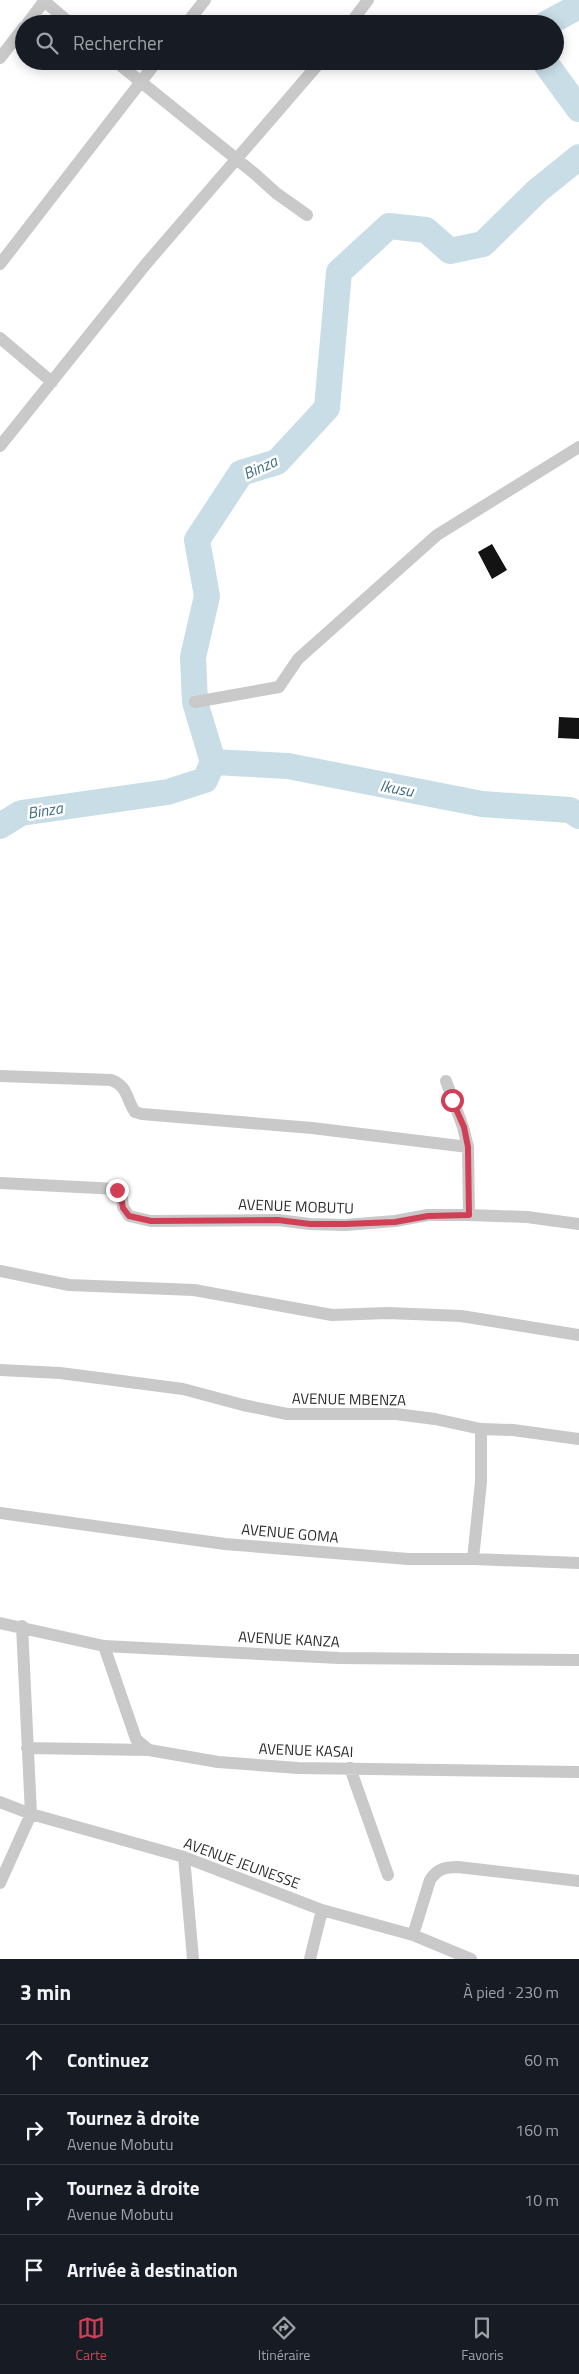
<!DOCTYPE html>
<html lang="fr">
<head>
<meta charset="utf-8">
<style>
  :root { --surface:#171b24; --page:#242831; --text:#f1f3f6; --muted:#9ea1a6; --line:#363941; --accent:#d13f56 }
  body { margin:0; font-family:"Titillium Web",sans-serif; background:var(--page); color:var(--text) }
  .stop { position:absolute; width:15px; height:15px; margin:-11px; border:4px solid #d13f56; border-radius:50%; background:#fff }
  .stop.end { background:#d13f56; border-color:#fff; box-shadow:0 1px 5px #0008 }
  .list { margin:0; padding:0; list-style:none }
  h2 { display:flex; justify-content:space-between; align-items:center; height:65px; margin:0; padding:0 20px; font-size:21px }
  h2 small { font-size:16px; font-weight:400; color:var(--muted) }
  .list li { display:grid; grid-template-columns:32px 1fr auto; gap:15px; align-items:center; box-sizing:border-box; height:70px; padding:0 20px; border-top:1px solid var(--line) }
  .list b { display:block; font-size:19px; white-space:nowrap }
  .list p { margin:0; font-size:16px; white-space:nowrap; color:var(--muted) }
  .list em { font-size:16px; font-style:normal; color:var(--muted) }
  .icon { flex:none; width:28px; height:28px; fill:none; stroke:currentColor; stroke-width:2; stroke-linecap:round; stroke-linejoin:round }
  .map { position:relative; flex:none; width:579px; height:1959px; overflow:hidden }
  .search { position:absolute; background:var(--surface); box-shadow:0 2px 12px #0003; left:15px; right:15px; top:15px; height:55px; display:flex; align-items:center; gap:12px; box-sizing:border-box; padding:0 18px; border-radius:28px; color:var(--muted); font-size:19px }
  .sheet { height:345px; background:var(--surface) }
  nav { display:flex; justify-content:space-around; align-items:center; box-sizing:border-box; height:70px; border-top:1px solid var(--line); background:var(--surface); font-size:14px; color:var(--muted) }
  nav a { display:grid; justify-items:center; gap:2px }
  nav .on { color:var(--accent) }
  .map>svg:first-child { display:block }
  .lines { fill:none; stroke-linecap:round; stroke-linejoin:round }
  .river { stroke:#c8dde6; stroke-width:26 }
  .building { fill:#131313 }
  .street { stroke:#c9c9c9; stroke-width:12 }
  .route { stroke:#d13f56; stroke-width:6 }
  .labels { text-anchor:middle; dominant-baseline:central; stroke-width:5; stroke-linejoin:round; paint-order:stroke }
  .street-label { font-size:15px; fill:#2c2c2c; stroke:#fff }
  .water-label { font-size:16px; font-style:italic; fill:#437084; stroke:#fff }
</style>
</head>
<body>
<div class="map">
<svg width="579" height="1959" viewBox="0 0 579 1959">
  <rect width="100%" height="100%" fill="#fff"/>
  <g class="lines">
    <!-- river -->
    <path class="river" d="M546,24L579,6
      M544,61L579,109
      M213,762L288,766L482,804L570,810L579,816
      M0,826L21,813L168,792L205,780L213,762L195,702L193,657L207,596L197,540L241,473L277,462L327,408L339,272L389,226L426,230L450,251L483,244L537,191L579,157"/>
  </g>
  <!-- building -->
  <path class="building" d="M492,544L507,570L492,579L478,552Z
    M559,717L579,718V739L558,738Z"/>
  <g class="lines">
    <!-- street -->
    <path class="street" d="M43,0L71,24
      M27,24L45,0
      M186,24L205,0
      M350,24L368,0
      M0,58L24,27
      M115,61L255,174L276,193L307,215
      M0,264L157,61
      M0,338L52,382
      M0,446L146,264L321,61
      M195,702L279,687L298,659L437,535L579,447
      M0,1076L111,1080C128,1086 126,1099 135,1112L142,1114L312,1128L468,1147
      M446,1081L463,1127L468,1147L469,1215
      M0,1183L117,1189L121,1191L123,1207L129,1216L151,1221L278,1220L310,1224L345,1225L395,1221L428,1215H469L527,1217L579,1224
      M0,1271L69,1285L194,1290L332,1315L388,1313L461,1316L579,1335
      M0,1370L60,1373L183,1389L243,1405L287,1414H396L435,1419L481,1429L513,1430L579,1439
      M0,1513L225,1544L408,1559H473L579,1563
      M473,1559L481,1482V1429
      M0,1623L104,1646L339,1658L579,1660
      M104,1646L136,1739L149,1750L218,1762L298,1768L579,1772
      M27,1748L149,1750
      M350,1768L388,1875
      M0,1802L31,1814L184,1857L322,1910L413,1935L471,1959
      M184,1857L193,1959
      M0,1883L31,1814L22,1626
      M413,1935L430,1880C437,1869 445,1867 458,1867L579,1881
      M310,1959L322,1910"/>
  </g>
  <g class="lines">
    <!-- route -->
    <path class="route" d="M117,1190L120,1191L123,1208L129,1216L151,1221L278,1220L310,1224H345L395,1222L428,1216L469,1215L468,1147L464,1127L452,1100"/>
  </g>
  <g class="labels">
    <!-- street labels -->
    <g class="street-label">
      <text transform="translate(296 1206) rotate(2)">AVENUE MOBUTU</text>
      <text transform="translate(349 1399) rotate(1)">AVENUE MBENZA</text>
      <text transform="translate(290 1533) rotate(5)">AVENUE GOMA</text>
      <text transform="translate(289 1639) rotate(3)">AVENUE KANZA</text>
      <text transform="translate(306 1750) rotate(2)">AVENUE KASAI</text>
      <text transform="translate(242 1863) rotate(20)">AVENUE JEUNESSE</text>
    </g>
    <!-- water labels -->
    <g class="water-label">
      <text transform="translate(260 467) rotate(-25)">Binza</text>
      <text transform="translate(397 788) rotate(11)">Ikusu</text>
      <text transform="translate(45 810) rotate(-9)">Binza</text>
    </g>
  </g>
</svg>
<div class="stop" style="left:452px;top:1100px"></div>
<div class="stop end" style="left:117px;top:1190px"></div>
<div class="search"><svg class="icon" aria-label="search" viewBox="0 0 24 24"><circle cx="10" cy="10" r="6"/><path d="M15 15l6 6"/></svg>Rechercher</div>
</div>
<section class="sheet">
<h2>3 min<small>À pied · 230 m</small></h2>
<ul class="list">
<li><svg class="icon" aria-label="ahead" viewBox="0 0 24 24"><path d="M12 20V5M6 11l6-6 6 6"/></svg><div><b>Continuez</b></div><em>60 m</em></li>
<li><svg class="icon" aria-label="right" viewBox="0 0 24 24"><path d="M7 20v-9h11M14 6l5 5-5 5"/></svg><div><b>Tournez à droite</b><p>Avenue Mobutu</p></div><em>160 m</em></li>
<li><svg class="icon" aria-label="right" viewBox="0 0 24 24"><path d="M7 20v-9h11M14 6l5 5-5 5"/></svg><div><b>Tournez à droite</b><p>Avenue Mobutu</p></div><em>10 m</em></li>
<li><svg class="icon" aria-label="arrive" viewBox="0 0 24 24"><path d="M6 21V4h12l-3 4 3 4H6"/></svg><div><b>Arrivée à destination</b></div></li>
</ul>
</section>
<nav>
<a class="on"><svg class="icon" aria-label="map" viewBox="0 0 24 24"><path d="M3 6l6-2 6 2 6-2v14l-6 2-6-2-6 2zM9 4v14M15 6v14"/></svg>Carte</a>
<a><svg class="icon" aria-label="directions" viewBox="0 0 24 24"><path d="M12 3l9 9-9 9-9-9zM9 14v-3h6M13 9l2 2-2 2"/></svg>Itinéraire</a>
<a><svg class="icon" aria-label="saved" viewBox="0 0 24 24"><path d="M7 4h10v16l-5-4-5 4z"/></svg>Favoris</a>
</nav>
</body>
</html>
